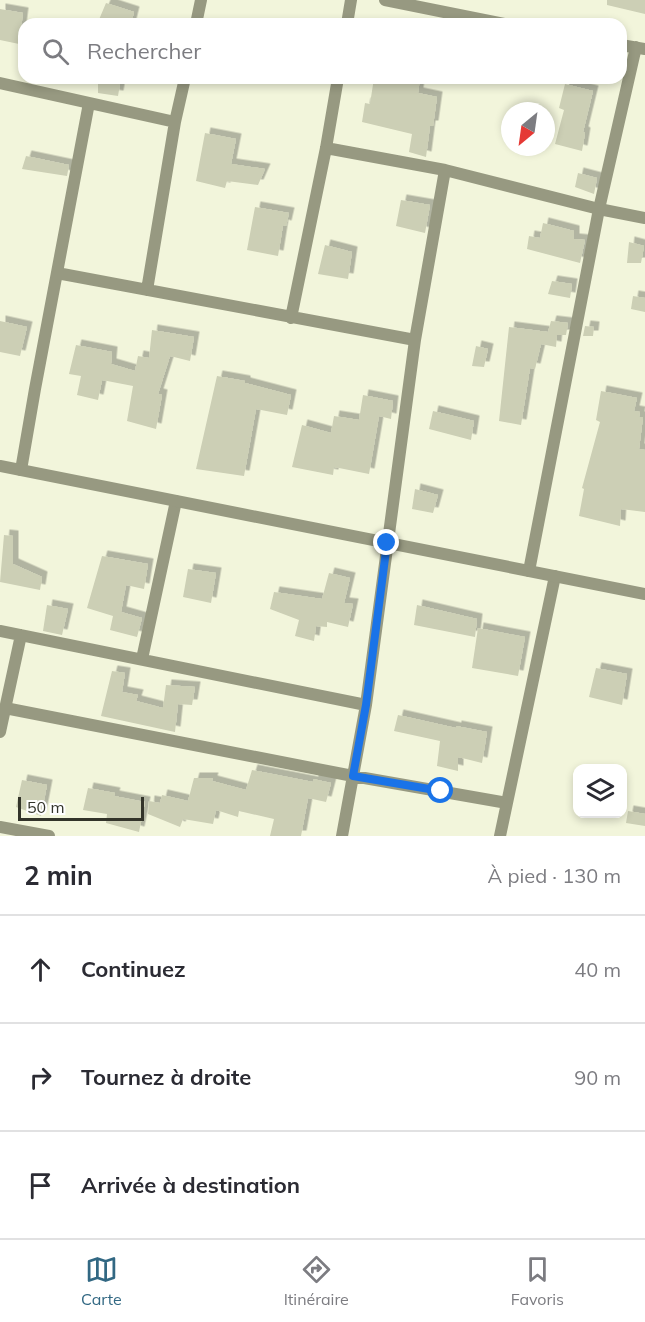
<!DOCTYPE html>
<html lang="fr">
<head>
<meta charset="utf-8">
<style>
  :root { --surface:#fff; --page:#f7f7f7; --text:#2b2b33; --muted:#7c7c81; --line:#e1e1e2; --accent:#326883 }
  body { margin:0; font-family:Mulish,sans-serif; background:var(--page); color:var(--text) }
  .controls { position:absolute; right:18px; bottom:18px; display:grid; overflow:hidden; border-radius:12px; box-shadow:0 3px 9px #0003 }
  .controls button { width:54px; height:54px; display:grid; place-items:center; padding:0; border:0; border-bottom:2px solid var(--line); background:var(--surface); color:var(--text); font:30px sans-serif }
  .compass { position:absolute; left:501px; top:102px; width:54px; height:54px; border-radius:50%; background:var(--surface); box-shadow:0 3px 9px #0003; rotate:209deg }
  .scale { position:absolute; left:18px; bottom:15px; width:126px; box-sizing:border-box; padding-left:6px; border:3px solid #33342a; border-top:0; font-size:16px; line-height:21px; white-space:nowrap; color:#33342a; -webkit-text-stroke:4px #fff; paint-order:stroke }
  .stop { position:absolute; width:18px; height:18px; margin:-14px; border:4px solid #1a73e8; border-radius:50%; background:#fff }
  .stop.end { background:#1a73e8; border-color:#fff; box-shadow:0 2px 6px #0008 }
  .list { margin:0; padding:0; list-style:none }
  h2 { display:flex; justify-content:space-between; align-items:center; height:78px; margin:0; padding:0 24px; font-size:26px }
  h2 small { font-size:20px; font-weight:400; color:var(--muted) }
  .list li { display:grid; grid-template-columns:39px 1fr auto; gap:18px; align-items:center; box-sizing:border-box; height:108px; padding:0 24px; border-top:2px solid var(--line) }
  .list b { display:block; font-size:22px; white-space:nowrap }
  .list em { font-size:20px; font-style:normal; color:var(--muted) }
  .icon { flex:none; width:33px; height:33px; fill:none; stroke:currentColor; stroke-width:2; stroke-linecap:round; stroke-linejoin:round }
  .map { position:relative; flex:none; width:645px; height:836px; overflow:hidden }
  .search { position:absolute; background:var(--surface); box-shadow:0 3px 9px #0003; left:18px; right:18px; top:18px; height:66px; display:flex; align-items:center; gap:15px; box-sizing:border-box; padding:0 21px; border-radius:18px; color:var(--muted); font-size:22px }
  .sheet { height:402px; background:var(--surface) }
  nav { display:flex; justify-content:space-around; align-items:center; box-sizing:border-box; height:84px; border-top:2px solid var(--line); background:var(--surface); font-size:16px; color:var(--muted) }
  nav a { display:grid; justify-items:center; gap:3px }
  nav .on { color:var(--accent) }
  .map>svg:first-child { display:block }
  .building { fill:#cccfb5; filter:url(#shadow) }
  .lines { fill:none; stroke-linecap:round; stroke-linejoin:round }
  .minor { stroke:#979981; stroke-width:12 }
  .tertiary { stroke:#979981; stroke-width:12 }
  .route { stroke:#1a73e8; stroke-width:8 }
</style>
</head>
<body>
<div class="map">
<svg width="645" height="836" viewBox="0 0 645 836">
  <defs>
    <filter id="shadow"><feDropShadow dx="5.5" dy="-5.5" stdDeviation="0" flood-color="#0004"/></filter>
  </defs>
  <rect width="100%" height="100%" fill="#f2f5db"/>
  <!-- building -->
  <path class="building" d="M607,0H645V14L607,5Z
    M106,3L134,12L131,24H107L98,22Z
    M0,9L23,13L19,44L0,40Z
    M98,78H121L118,96L98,93Z
    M374,78H420L418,93L437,97L433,126H430L426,157L409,152L412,134L362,122L365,103L370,104Z
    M565,84L593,91L583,132L585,133L582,151L555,144L564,110L559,108Z
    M205,133L236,139L231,164L265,169L258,185L227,181L225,188L196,181Z
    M26,156L69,165L67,176L22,169Z
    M578,173L597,178L594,194L575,187Z
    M401,200L430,205L425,233L396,226Z
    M255,207L289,213L286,226L283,225L278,256L247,250Z
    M543,223L574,231V239L585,240L580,263L527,249L529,236L540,238Z
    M629,242L644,246L641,263H627Z
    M325,245L352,252L348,279L318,274Z
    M552,281L572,284L570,298L548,294Z
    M633,296L645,298V312L631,309Z
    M0,321L27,327L20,356L0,352Z
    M551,321L568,323L566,335H557L556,347L541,344L535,369L530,368L521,425L499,421L509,327L548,332Z
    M585,326L594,327L593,336H583Z
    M152,330L194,337L190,361L170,356L158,394L162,395L156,429L127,421L133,386L102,380L98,400L77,395L81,376L69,374L76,345L112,352L111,364L135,371L138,356L149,358Z
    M476,346L488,349L484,367L472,366Z
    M217,376L245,381V383L291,395L287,415L256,409L244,476L196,469Z
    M601,391L637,398L634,411L640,412L639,417H643L639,449L645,450V512L621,509L620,526L579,516L584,489L582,488L600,422L596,420Z
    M363,395L393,401L391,419L379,416L369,474L334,467L333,475L292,467L302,425L331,433L334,416L359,420Z
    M433,411L474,421L471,440L429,429Z
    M415,489L438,495L433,513L412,509Z
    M4,535L13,536V564L42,577L40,590L0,582Z
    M102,556L148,564L144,589L126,585L121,612L142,618L137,637L110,630L113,616L87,608Z
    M188,569L216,573L211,603L183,597Z
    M329,573L350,578L344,603L353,604L348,627L327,622V627L316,626L314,641L295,636L299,620L270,609L274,592L322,599Z
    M47,605L68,609L62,635L43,631Z
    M417,605L477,619L475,637L414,625Z
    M478,628L525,637L518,676L472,668Z
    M596,668L627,674L622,705L589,697Z
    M112,671L125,673L122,692L138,695L136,701L163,708L166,685L195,687L192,705L178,704L175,732L101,716Z
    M398,715L456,728V726L487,732L482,763L458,757V771L437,766L440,741L394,731Z
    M252,770L313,782V779L331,783L326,802L308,798L301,836H270L274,819L239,811L238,817L216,810L213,824L183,819L180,827L148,814L149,801L160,803L162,795L188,801L194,778H213L212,781L246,790Z
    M22,780L47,785L41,816L16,807Z
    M88,788L115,793L114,796L145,802L139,832L106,823L107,814L83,810Z
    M628,811L645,814V826L626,823Z"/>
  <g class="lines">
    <!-- minor -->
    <path class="minor" d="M385,0L504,24
      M196,24L201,0
      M347,24L351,0
      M621,45L645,49
      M0,83L175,122
      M326,148L445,170L599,209L645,218
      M57,273L415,340
      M147,290L175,122L185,78
      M291,318L326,148L338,78
      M21,470L35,389L89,103
      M529,571L599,209L636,47
      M0,631L366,705
      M142,659L176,501
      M5,708L353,776L507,803
      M0,732L21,635
      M0,827L49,836
      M342,836L366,705L415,340L445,170
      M500,836L555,576"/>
    <!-- tertiary -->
    <path class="tertiary" d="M0,466L645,594"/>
  </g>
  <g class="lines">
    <!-- route -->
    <path class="route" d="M387,543L366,705L353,776L441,791"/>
  </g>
</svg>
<div class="controls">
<button><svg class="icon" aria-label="layers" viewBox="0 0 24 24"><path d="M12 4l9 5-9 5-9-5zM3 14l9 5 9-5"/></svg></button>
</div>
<svg class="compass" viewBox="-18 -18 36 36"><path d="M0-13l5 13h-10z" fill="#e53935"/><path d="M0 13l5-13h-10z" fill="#7c7c81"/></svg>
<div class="scale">50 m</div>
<div class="stop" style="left:441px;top:791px"></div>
<div class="stop end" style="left:387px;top:543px"></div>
<div class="search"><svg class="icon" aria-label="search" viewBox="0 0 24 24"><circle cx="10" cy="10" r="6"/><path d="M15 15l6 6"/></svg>Rechercher</div>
</div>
<section class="sheet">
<h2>2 min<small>À pied · 130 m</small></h2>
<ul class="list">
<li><svg class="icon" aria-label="ahead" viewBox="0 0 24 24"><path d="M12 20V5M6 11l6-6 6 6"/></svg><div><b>Continuez</b></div><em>40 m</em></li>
<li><svg class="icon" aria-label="right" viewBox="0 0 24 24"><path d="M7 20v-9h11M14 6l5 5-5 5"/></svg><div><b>Tournez à droite</b></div><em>90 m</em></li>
<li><svg class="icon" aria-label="arrive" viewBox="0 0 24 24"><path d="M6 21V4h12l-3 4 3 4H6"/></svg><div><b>Arrivée à destination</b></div></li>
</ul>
</section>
<nav>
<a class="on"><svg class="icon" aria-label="map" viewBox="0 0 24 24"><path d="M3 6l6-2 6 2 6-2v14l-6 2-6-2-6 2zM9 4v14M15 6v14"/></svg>Carte</a>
<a><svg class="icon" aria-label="directions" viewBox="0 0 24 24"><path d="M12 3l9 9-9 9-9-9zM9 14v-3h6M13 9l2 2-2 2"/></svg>Itinéraire</a>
<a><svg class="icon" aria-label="saved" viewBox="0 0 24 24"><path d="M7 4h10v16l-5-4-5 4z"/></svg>Favoris</a>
</nav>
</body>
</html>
